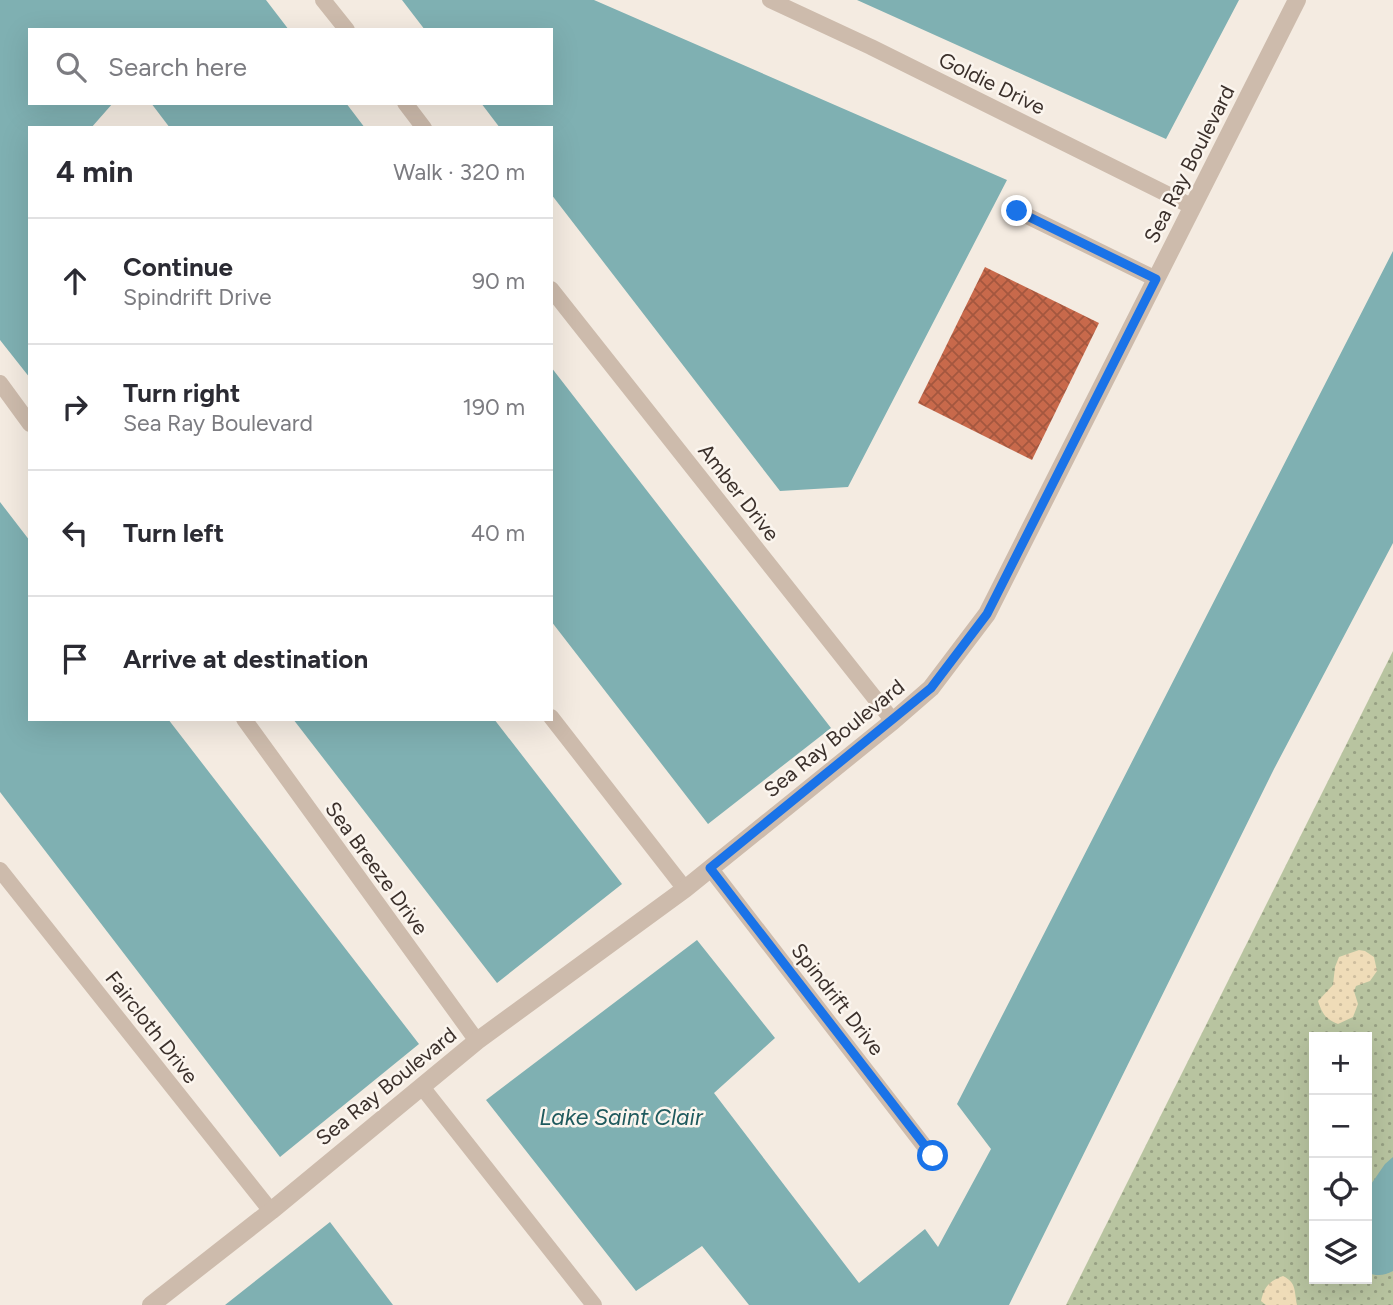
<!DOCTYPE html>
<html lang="en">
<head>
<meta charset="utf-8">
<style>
  :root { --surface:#fff; --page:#f7f7f7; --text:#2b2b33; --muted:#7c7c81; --line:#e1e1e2 }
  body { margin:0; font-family:Figtree,sans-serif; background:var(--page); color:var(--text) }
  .controls { position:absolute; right:21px; bottom:21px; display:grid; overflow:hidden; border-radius:0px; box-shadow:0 7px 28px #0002 }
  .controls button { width:63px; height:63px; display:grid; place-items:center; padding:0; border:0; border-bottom:2px solid var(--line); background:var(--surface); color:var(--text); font:35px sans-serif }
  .stop { position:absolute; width:21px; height:21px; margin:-16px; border:5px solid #1a73e8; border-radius:50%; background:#fff }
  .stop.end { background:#1a73e8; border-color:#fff; box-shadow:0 2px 7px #0008 }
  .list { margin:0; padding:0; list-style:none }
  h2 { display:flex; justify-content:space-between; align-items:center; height:91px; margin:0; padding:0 28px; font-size:30px }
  h2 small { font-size:23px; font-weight:400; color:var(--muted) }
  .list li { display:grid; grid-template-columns:46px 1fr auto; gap:21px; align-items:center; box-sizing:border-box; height:126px; padding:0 28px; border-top:2px solid var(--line) }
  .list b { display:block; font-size:26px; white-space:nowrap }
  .list p { margin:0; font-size:23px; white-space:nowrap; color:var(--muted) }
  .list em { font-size:23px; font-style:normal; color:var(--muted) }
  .icon { flex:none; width:38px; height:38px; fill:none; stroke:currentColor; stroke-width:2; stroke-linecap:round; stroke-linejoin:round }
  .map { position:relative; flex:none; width:1393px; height:1305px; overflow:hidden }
  .search { position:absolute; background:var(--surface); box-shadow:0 7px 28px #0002; left:28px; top:28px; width:525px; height:77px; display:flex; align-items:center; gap:18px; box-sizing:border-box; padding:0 24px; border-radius:0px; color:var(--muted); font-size:26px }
  .panel { position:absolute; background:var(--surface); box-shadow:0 7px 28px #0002; left:28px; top:126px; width:525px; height:595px; border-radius:0px }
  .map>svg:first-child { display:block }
  .grass { fill:url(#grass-dots); fill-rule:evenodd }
  .sand { fill:url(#sand-dots) }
  .water { fill:#7fb0b2 }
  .building { fill:url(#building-cross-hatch) }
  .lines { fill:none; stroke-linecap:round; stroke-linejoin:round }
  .lane { stroke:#cdbbac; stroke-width:16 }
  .street { stroke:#cdbbac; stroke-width:18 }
  .route { stroke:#1a73e8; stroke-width:9 }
  .labels { text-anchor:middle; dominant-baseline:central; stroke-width:5; stroke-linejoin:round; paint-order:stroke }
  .street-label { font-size:21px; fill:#3b302b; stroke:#fbf5ee }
  .water-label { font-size:23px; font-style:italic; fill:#1f5a5e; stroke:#fbf5ee }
</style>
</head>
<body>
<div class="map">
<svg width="1393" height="1305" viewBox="0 0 1393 1305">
  <defs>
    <pattern id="grass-dots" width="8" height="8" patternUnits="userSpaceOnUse" patternTransform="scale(1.75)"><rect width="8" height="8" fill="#b8c4a0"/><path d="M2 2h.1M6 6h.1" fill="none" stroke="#97a083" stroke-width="1.8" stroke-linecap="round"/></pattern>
    <pattern id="sand-dots" width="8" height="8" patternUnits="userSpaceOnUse" patternTransform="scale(1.75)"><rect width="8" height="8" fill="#efdcb8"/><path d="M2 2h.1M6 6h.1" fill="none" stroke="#cebd9e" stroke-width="1.8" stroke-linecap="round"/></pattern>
    <pattern id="building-cross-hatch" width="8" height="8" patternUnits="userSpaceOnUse" patternTransform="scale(1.75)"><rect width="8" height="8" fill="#c8694b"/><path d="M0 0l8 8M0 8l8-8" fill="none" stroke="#a4573f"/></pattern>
  </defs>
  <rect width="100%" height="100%" fill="#f4ebe1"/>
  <!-- grass -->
  <path class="grass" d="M1393,651V1305H1066ZM1314,1037H1367V1279H1314Z"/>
  <!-- sand -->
  <path class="sand" d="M1359,950L1365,951L1374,957L1377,971L1370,981L1356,986L1354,991L1358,1004L1353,1017L1338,1024C1325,1019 1322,1013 1318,1001L1333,985L1335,967L1339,957Z
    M1283,1276C1297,1283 1294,1291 1297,1305H1266L1261,1301C1264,1287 1269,1281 1283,1276Z"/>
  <!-- water -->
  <path class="water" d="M0,0H266L289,30H30V103H113L91,128H30V378L0,340Z
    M402,0H594L1007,180L848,487L780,491L551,194V128H500L481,103H551V30H425Z
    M857,0H1239L1166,139Z
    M151,103H346L365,128H170Z
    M1393,251V543L1274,769L1009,1305H749L702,1246L636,1291L486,1100L697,940L775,1038L714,1093L859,1283L925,1229L938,1247L991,1149L957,1104Z
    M551,367L831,728L708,824L551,621Z
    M0,502L30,541V719H168L419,1044L280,1157L0,792Z
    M293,719H494L622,884L497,983Z
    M1393,1157V1271C1384,1276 1377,1276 1367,1273V1190L1385,1164Z
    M330,1222L393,1305H225Z"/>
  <!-- building -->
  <path class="building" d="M985,267L1099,323L1032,460L918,403Z"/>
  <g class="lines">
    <!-- lane -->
    <path class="lane" d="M323,0L347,30
      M770,0L871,47L1193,207
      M405,103L424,128
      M1017,211L1156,279
      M551,289L893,721
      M0,383L30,424
      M551,717L685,889
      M244,719L477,1041
      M710,868L932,1156
      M0,870L271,1211
      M422,1087L594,1305"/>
    <!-- street -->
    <path class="street" d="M151,1305L271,1211L477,1041L685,889L893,721L931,688L987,614L1297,0"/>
  </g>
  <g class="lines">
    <!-- route -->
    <path class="route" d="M933,1156L710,868L931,688L987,614L1156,279L1017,211"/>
  </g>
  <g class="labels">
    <!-- street labels -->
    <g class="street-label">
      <text transform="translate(992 83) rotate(26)">Goldie Drive</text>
      <text transform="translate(1189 164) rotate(-63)">Sea Ray Boulevard</text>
      <text transform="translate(739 492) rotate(52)">Amber Drive</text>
      <text transform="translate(834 738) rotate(-39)">Sea Ray Boulevard</text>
      <text transform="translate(377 868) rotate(54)">Sea Breeze Drive</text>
      <text transform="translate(838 999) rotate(52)">Spindrift Drive</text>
      <text transform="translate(152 1027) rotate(52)">Faircloth Drive</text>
      <text transform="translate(386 1086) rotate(-39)">Sea Ray Boulevard</text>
    </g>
    <!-- water labels -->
    <g class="water-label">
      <text x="621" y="1117">Lake Saint Clair</text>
    </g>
  </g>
</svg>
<div class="controls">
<button>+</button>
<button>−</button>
<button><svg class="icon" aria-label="locate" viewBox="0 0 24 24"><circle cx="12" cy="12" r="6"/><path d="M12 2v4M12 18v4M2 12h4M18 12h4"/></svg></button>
<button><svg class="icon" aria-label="layers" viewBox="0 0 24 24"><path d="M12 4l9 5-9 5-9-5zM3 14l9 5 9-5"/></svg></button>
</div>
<div class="stop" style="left:933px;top:1156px"></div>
<div class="stop end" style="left:1017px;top:211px"></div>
<div class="search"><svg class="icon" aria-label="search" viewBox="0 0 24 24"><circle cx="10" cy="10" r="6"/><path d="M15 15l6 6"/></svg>Search here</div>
<section class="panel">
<h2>4 min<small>Walk · 320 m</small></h2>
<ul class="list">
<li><svg class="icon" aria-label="ahead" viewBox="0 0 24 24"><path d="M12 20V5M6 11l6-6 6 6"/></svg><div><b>Continue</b><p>Spindrift Drive</p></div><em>90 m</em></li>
<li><svg class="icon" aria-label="right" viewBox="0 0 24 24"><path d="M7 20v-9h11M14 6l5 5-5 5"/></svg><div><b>Turn right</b><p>Sea Ray Boulevard</p></div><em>190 m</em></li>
<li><svg class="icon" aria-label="left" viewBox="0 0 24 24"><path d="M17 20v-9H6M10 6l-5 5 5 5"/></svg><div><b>Turn left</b></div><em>40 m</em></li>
<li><svg class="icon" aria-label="arrive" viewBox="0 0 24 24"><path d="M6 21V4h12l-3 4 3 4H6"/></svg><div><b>Arrive at destination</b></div></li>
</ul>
</section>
</div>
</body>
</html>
